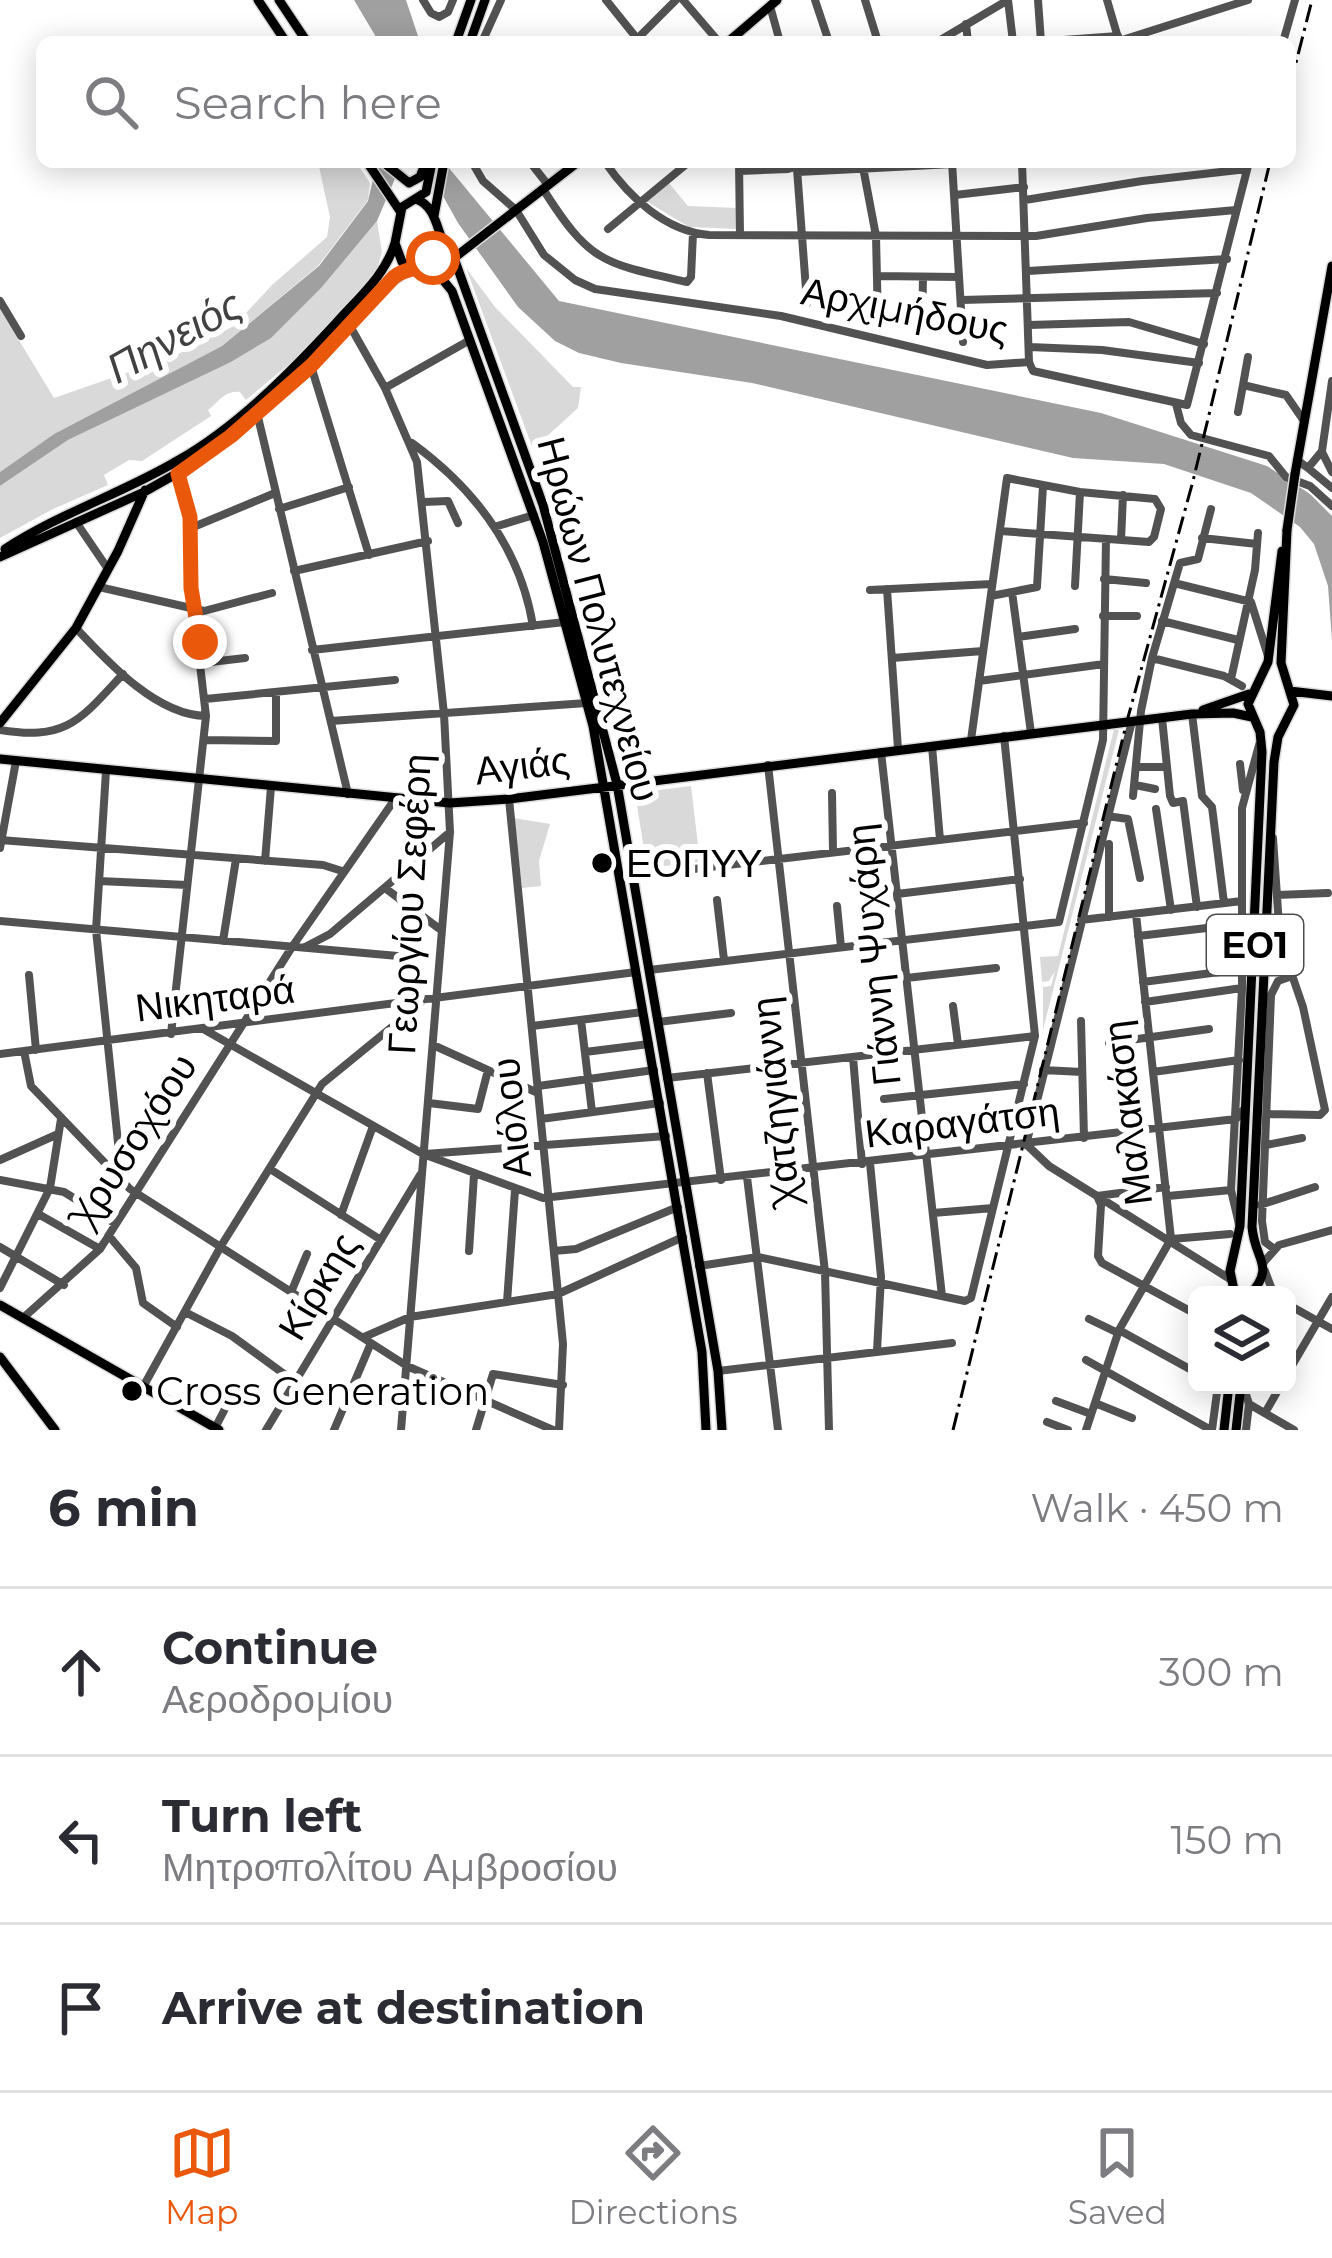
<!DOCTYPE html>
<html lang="en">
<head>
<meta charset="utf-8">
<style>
  :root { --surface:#fff; --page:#f2f2f3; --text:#2b2b33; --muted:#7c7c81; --line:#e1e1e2; --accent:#ea580c }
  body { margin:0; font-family:Montserrat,sans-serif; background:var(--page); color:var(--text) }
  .controls { position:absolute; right:36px; bottom:36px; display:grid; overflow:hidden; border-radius:18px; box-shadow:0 6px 30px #0003 }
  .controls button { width:108px; height:108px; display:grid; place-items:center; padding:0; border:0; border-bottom:3px solid var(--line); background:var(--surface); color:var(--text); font:60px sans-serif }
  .stop { position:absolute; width:36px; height:36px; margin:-27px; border:9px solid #ea580c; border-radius:50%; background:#fff }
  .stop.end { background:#ea580c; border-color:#fff; box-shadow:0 3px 12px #0008 }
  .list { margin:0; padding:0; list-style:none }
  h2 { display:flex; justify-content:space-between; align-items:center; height:156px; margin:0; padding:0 48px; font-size:51px }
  h2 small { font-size:39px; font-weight:400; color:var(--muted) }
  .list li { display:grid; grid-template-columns:78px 1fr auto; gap:36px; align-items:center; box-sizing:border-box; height:168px; padding:0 48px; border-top:3px solid var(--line) }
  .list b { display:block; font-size:45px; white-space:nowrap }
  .list p { margin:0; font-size:39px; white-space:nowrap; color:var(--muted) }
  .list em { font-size:39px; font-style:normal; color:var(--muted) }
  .icon { flex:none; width:66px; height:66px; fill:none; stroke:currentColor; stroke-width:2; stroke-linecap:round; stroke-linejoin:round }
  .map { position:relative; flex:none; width:1332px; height:1430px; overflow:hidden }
  .search { position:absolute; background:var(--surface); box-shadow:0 6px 30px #0003; left:36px; right:36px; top:36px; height:132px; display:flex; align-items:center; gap:30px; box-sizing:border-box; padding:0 42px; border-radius:18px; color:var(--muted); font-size:45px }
  .sheet { height:660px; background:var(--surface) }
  nav { display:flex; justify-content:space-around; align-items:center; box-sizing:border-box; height:168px; border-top:3px solid var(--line); background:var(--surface); font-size:33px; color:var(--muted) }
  nav a { display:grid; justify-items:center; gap:6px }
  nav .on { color:var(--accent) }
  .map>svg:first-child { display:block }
  .green { fill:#d9d9d9 }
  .water { fill:#a0a0a0 }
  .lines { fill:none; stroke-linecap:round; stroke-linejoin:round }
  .major-casing { stroke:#dbdbdb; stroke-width:12 }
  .minor { stroke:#525252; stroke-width:8 }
  .major { stroke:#000; stroke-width:9 }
  .rail { stroke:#000; stroke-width:3; stroke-dasharray:18 6 3 6; stroke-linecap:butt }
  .major-bridge-casing { stroke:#dbdbdb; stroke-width:12; stroke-linecap:butt }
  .major-bridge { stroke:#000; stroke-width:9 }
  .route { stroke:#ea580c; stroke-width:15 }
  .poi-dot { fill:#000; stroke:#fff; stroke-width:4.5 }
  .labels { text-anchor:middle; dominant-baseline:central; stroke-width:12; stroke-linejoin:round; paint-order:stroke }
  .shield { fill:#fff; stroke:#4c4c4c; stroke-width:3 }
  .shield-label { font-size:36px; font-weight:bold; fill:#000 }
  .street-label { font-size:39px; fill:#000; stroke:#fff }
  .poi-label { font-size:39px; fill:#000; stroke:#fff; text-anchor:start }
  .water-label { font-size:42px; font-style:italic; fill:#414141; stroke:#fff }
</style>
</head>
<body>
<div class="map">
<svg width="1332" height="1430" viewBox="0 0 1332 1430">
  <rect width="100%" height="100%" fill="#fff"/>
  <!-- green -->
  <path class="green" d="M318,162H356L370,183L368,200L318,266L222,346L54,434L0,472V309L54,398L172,357L234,326L272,285L327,237L330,217Z
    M668,182L688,206L738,208V229L689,227L646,201Z
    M377,221L382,252L377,270L301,354L246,400L240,392C224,390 217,404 208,410L211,416L142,461L129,460L104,475L108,485L53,509L0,538V486L68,440L229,363L322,287Z
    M466,268L495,307L573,387H581L578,408L533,449Z
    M1114,729L1119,730L1043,1030V987L1051,986L1055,971L1049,981L1042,982L1040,957L1058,956Z
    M691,786L700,862L647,868L635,793Z
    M514,818L550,824L539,861L541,886L522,888Z"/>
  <!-- water -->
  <path class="water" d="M354,0H406L420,42H379Z
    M377,162H402L377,221L322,287L271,338L229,363L68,440L0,486V472L54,434L222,346L319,266L368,201Z
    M424,162H444L559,301L1101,413L1267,466L1310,494L1332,516V640L1328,586L1314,544L1300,527L1251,493L1164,464L1073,458L752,383L621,363L579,353L555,341L518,307L458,223Z"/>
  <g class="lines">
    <!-- major casing -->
    <g class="major-casing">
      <path id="major" d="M258,0L286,42
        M279,0L307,42
        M456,42L471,0
        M470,42L485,0
        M728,42L777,0
        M367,162L400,211
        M383,162L409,183L420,177L426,162
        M432,162L426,192L402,207L395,243L402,262L438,274L451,269L454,258L578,162
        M416,199C441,208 435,241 454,258L543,505L617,784L718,1371L722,1430
        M434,216L444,162
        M420,266L431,261L438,237
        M438,274L452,291L543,542L593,726L702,1352L706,1430
        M1295,474L1332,266
        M5,549C60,513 121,494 177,461C237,427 289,374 336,323C358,298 385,276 395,243
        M0,557L144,492L190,466L311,366L381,289L413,267
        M1290,691L1332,696
        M1203,710L1249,694
        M0,723L76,628L118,551L145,490
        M0,759L450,803L509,799L1192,714L1233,713L1252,717
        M1235,1295L1230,1271L1240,1226L1262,752L1260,732L1248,704L1268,662L1282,551
        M1250,1295C1276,1265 1255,1261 1252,1227L1274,762L1278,737L1294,705L1281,663L1287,530
        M0,1305L219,1430
        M0,1357L55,1430
        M1224,1430L1229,1385
        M1236,1430L1241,1385"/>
    </g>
    <!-- minor -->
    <path class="minor" d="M423,0L431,13L439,17L448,12L453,0
      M606,0L639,41
      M683,0L719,42
      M815,0L829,42
      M865,0L878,42
      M1008,0L1013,42
      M1038,0L1041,42
      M1107,0L1119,41
      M770,6L780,42
      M966,24L968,42
      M1119,41L1248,0
      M482,42L501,0
      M634,42L676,0
      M937,42L1008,0
      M1036,42L1118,36
      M1283,42L1295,0
      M472,162L483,181L516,210L544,255L575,280L595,289L781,316L987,365L1029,362L1022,162
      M530,162L548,185
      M605,162C629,197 665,231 709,235L1036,236L1147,218L1236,210
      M739,162L740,235
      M862,162L876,236L878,323
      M952,162L963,342
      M797,169L807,303
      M740,171L788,169L814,162
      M798,172L953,164
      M543,189C590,263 602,263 687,282L691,277L693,233
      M955,195L1024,187
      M1025,200L1142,181L1247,169
      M608,229L689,162
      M1028,271L1227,259
      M877,276L959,277
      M961,300L1217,293
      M0,301L21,336
      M1029,325L1129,322L1204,344
      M350,326L385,388L417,462L444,714L450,832L401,1430
      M922,327L923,277
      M1029,347L1102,350L1199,363
      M1248,357L1243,385L1286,395L1304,421
      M1029,362L1033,371L1187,405L1249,162
      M311,366L369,555
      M385,388L470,340
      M1176,404L1181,423L1191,435L1269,456L1286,477L1310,486L1332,506
      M1238,412L1243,385
      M257,413L348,794
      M412,443C475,489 520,548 533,626
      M1322,452L1332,472
      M1297,460L1308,468L1322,451L1332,381
      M1308,468L1332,488
      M424,502L448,501L458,523
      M279,509L349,487
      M76,522L108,569
      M494,527L534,515
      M191,528L275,493
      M1202,538L1257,544
      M1121,540L1123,495
      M294,571L428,541
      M1104,579L1146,583
      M1174,583L1251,602L1268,656
      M1075,586L1080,492
      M99,587L204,611L272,593
      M887,589L898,749
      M870,590L992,584
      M1012,592L1031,733
      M991,596L1037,587L1043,486
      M1103,616H1137
      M1162,621L1238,640
      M76,628C108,662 156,715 206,716
      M1018,637L1075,629
      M312,650L565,622
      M892,658L983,651
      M1152,658L1224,676L1242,686
      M202,663L245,658
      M1231,679L1255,570L1258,533
      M979,681L1104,664
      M205,699L395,680
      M1192,714L1202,796L1212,807L1224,903
      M1162,718L1170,796L1173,803L1183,801
      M331,721L587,703
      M0,730C67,741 80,720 123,674
      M205,740L276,741V692
      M971,740C983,653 995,565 1007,478L1080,492L1155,499L1161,509L1154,537L1149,542L1000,531
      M932,746L940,840
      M881,752L942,1296
      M1240,764L1243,790
      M768,765L825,1272L829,1430
      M1138,767H1167
      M106,771L96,930L122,1181
      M1135,785L1155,789
      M832,793L833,852
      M1133,796L1141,711L1152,658L1180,563L1198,559L1211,509
      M509,799L563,1344L559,1430
      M1183,801L1197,907
      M1156,809L1171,910
      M1107,816L1128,819L1140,878
      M0,840L323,865L342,871
      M0,848L16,761
      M265,861L271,787
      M634,876L1084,823
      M99,881L187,885
      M385,888L441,930
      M897,894L1020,879
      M1277,895L1328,893
      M717,900L724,960
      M837,906L841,947
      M1109,917V844
      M1081,920L1242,901
      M0,921L398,956
      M1138,936L1207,928
      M223,941L236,859
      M305,947L330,934L450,832
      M649,970L1059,922L1103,740L1106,539
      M29,975L36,1050
      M906,978L996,968
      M1143,982L1242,969
      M1145,1002L1242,988
      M953,1006L958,1044
      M581,1020L592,1112
      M1081,1021L1084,1138
      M658,1022L731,1013
      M532,1026L643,1012
      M205,1030L423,1154L543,1198L1236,1119L1245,1108
      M171,1034L206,716L191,588L190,517L178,474
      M1109,1043L1209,1029
      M433,1045L538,1093
      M24,1051L31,1086L130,1189L407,1366L553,1430
      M585,1052L649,1044
      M0,1054L636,972
      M853,1057L862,1164
      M1043,1070L1082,1072
      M1153,1072L1239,1060
      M707,1073L721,1180
      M667,1078L1035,1036
      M1128,1082L1139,1131
      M538,1086L654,1070
      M884,1099L1024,1084
      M429,1103L478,1109L488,1070
      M1267,1114L1320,1115L1325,1110L1303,1007L1280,940L1273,838
      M541,1119L660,1103
      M1026,1145L1132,721
      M1266,1145L1302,1138
      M1028,1146L1049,1166L1230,1279
      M425,1154L666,1136
      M0,1160L58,1134
      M870,1163L881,1277L877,1351
      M270,1169L381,1240
      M747,1177L778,1430
      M0,1180L64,1192L116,1224
      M1166,1187L1097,1196L1101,1205L1098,1256L1102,1263L1190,1311
      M1168,1196L1231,1190
      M1260,1205L1315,1187
      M933,1213L993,1208
      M40,1215L100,1249
      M341,1215L373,1126
      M1239,1224L1231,1190L1242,988V808L1259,745
      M109,1236L136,1268L143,1303L177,1327
      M1172,1239L1230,1234
      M0,1247L64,1285
      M1273,1248L1265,1242L1262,1221L1271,995L1278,981L1292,976
      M469,1251L474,1175
      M554,1251L576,1249L678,1207
      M1263,1263L1279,1245L1332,1230
      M699,1266L758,1257L965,1301L971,1298L1035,1036L1004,736
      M1265,1271L1274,1295
      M0,1288L50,1188L61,1119
      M292,1290L307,1254
      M507,1302L515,1190
      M1287,1304L1332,1329
      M185,1312L232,1336L295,1382
      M23,1318L100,1249L292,947L395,799
      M1089,1319L1118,1333
      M1119,1330L1197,1373
      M364,1337L410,1317L558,1294L683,1237
      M1086,1360L1211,1430
      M718,1371L952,1343
      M1287,1374L1332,1297
      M1243,1385L1249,1404L1246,1430
      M143,1387L221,1246L322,1084L420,1004
      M1056,1401L1091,1414
      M1095,1403L1132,1418
      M1249,1404L1294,1430
      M1265,1413L1281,1385
      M1047,1422L1068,1430
      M215,1428L238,1384
      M266,1430L420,1175
      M334,1430L371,1343
      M476,1430L493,1374L563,1385
      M1086,1430L1119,1330L1171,1239L1136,914
      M1212,1430L1218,1385"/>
    <!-- major -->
    <use href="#major" class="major"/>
    <!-- rail -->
    <path class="rail" d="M1290,86L1312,0
      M953,1430L1127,721L1193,481L1270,162"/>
    <!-- major-bridge casing -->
    <g class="major-bridge-casing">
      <path id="major-bridge" d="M1287,530L1295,474"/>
    </g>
    <!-- major-bridge -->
    <use href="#major-bridge" class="major-bridge"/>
  </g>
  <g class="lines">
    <!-- route -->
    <path class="route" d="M200,642L191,588L190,517L178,474L231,436L311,366L394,277C406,267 424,270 433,258"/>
  </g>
  <!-- markers -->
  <g class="poi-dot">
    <circle cx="602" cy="863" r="12"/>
    <circle cx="132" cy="1391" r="12"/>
  </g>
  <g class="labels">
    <!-- shield labels -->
    <rect class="shield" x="1207" y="915" width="96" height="60" rx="9"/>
    <g class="shield-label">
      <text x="1255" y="945">ΕΟ1</text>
    </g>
    <!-- street labels -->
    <g class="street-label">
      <text transform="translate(905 310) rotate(11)">Αρχιμήδους</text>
      <text transform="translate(599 619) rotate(75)">Ηρώων Πολυτεχνείου</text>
      <text transform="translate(522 765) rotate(-7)">Αγιάς</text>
      <text transform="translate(409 904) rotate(-87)">Γεωργίου Σεφέρη</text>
      <text transform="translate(873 955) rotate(-96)">Γιάννη Ψυχάρη</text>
      <text transform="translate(215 998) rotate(-7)">Νικηταρά</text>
      <text transform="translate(775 1101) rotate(-96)">Χατζηγιάννη</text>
      <text transform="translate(1127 1113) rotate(-97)">Μαλακάση</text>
      <text transform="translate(511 1118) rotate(-96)">Αιόλου</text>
      <text transform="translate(962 1122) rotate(-7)">Καραγάτση</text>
      <text transform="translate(133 1140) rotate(-57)">Χρυσοχόου</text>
      <text transform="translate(318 1286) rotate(-59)">Κίρκης</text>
    </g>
    <!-- poi labels -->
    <g class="poi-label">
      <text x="626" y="863">ΕΟΠΥΥ</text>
      <text x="156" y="1391">Cross Generation</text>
    </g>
    <!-- water labels -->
    <g class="water-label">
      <text transform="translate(174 336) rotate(-29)">Πηνειός</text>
    </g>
  </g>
</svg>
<div class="controls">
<button><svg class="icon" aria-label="layers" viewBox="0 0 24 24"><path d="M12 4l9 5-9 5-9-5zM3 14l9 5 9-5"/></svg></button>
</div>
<div class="stop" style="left:433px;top:258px"></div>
<div class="stop end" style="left:200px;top:642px"></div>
<div class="search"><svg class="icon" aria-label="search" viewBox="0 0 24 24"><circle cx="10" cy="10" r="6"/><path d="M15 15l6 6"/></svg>Search here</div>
</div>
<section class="sheet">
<h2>6 min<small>Walk · 450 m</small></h2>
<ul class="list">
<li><svg class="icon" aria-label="ahead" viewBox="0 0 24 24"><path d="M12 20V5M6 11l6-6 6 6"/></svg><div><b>Continue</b><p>Αεροδρομίου</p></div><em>300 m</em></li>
<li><svg class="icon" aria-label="left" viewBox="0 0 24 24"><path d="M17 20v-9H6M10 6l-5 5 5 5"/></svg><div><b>Turn left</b><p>Μητροπολίτου Αμβροσίου</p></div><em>150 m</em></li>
<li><svg class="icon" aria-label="arrive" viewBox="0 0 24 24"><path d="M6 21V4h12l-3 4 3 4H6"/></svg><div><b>Arrive at destination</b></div></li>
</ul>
</section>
<nav>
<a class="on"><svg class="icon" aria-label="map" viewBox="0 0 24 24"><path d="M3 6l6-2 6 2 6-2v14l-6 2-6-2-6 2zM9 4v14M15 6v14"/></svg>Map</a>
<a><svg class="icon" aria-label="directions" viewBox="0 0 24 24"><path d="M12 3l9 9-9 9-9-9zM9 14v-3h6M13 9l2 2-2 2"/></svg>Directions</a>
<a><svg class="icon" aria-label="saved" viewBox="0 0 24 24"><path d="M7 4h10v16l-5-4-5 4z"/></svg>Saved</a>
</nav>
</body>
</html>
